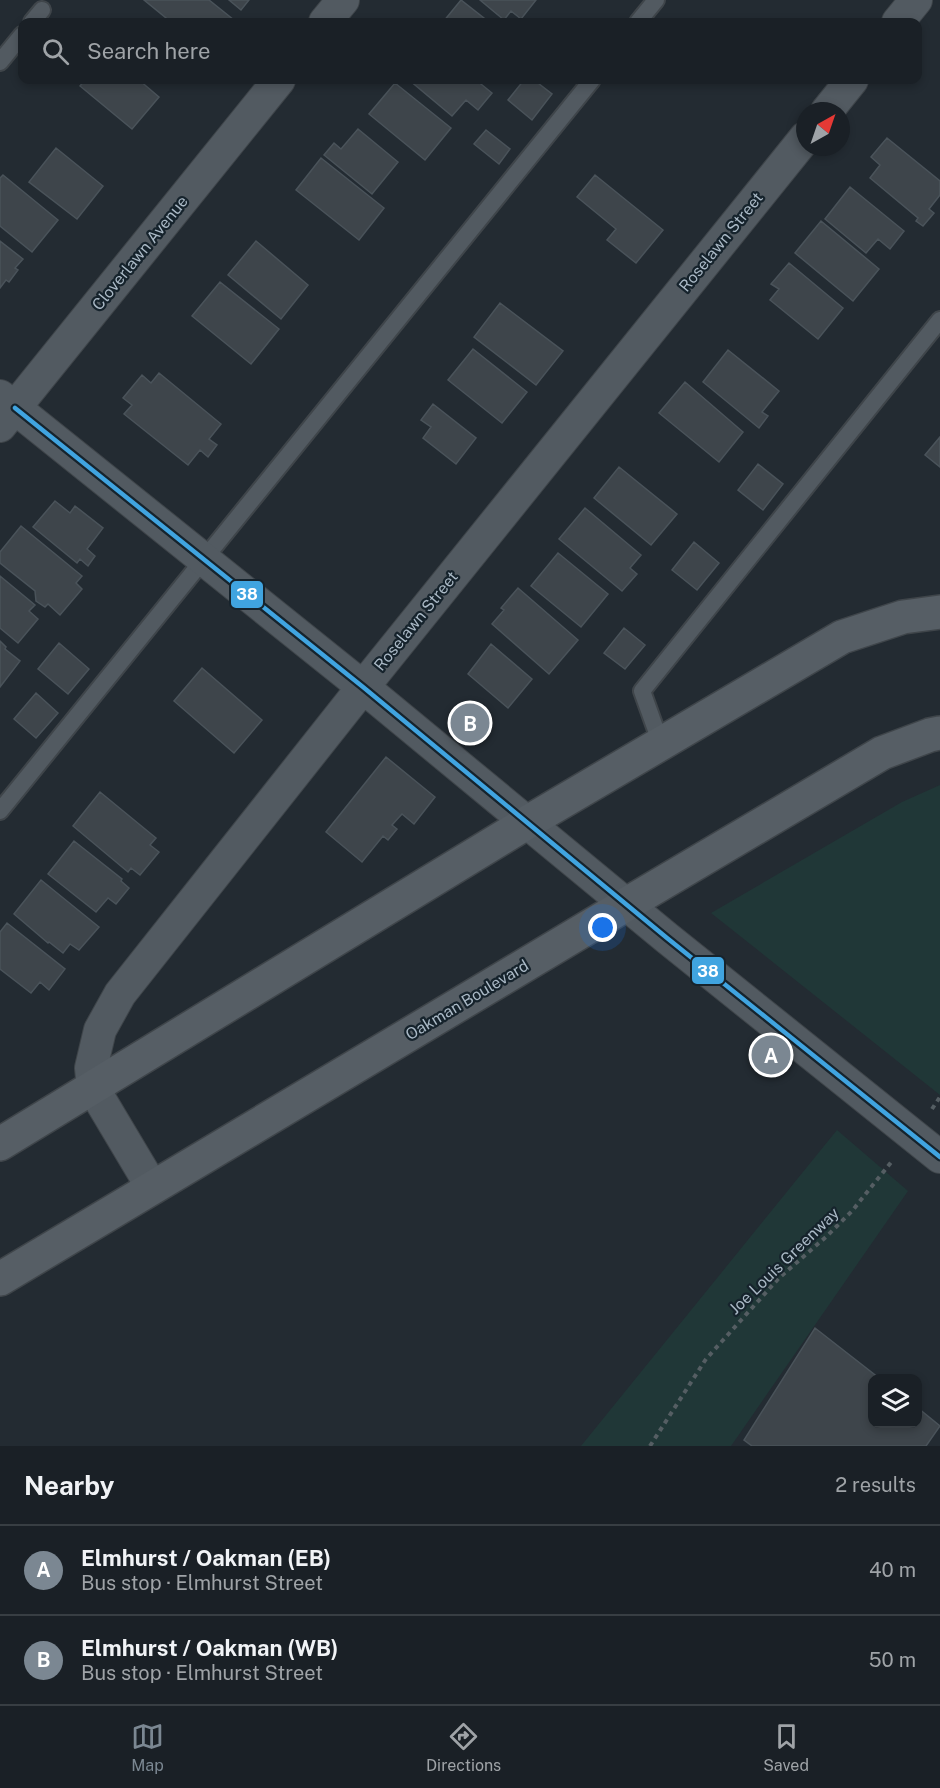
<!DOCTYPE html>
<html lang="en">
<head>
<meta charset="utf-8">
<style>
  :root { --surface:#1a2026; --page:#23282e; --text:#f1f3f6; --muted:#9fa3a7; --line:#383e43; --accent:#7b8792 }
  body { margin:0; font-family:"Public Sans",sans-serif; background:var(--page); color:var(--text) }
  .controls { position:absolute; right:18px; bottom:18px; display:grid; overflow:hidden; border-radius:12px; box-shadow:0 3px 9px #0003 }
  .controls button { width:54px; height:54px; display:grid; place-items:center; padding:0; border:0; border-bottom:2px solid var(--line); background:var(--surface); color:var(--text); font:30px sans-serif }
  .compass { position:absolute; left:796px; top:102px; width:54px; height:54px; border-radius:50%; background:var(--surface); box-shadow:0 3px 9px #0003; rotate:40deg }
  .you { position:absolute; left:603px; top:928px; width:21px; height:21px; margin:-15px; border:4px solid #fff; border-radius:50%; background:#1a73e8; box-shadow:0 0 0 9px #1a73e833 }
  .badge { display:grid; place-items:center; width:39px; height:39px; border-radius:50%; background:var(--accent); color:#fff; font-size:20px; font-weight:700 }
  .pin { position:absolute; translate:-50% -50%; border:3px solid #fff; box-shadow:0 2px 6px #0006 }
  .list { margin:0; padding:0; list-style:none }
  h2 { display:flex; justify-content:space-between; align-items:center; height:78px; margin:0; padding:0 24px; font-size:26px }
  h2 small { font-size:20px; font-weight:400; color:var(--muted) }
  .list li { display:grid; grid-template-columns:39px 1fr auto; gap:18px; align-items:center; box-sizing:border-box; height:90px; padding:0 24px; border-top:2px solid var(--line) }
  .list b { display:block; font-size:22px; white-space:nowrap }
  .list p { margin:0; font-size:20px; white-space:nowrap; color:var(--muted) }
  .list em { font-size:20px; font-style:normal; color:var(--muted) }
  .icon { flex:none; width:33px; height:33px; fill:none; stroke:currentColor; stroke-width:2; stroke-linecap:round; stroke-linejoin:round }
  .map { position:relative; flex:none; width:940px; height:1446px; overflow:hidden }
  .search { position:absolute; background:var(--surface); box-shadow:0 3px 9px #0003; left:18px; right:18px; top:18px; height:66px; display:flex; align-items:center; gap:15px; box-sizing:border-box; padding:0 21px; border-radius:12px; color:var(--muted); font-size:22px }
  .sheet { height:258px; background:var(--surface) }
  nav { display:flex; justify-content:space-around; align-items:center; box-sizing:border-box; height:84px; border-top:2px solid var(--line); background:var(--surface); font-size:16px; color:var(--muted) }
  nav a { display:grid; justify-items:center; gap:3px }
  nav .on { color:var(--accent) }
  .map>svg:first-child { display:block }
  .green { fill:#203737 }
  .building { fill:#3e454b; stroke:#4a535a; stroke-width:1.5 }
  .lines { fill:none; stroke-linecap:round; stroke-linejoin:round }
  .lane-casing { stroke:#3f454a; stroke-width:20 }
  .street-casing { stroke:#3f454a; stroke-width:34 }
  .secondary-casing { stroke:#3f454a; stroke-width:36 }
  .path { stroke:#555e63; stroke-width:4; stroke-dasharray:4.5 4.5; stroke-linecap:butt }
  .lane { stroke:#525a61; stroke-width:16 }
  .street { stroke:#525a61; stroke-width:32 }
  .secondary { stroke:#565e65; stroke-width:33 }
  .bus-1-casing { stroke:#16232c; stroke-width:9 }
  .bus-1 { stroke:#40a4e0; stroke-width:4.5 }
  .labels { text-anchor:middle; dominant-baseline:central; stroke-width:4.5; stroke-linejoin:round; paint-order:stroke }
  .street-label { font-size:16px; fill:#aab9c6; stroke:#16232c }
  .line-badge { stroke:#16232c; stroke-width:2 }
  .badge-label { font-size:16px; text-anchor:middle; font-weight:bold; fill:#fff }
</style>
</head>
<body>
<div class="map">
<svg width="940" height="1446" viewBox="0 0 940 1446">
  <rect width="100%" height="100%" fill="#232b32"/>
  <!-- green -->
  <path class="green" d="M940,785V1095L711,913L902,802Z
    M837,1130L908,1191L731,1446H581Z"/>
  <!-- building -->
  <path class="building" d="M144,0H209L234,20L232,22H171Z
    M229,0H249L241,10Z
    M461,0L489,22H443Z
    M480,0H536L521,19L511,11L504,20Z
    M85,80H139L159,97L132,129L80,86Z
    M409,80H476L492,93L478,110L466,100L452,116Z
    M524,80H534L552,94L532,120L508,100Z
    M395,83L451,128L425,160L369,114Z
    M358,129L398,162L372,194L324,155L334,143L341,149Z
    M486,130L510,149L499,164L474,144Z
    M887,138L940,181V195L929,209L934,213L923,226L916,221L918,218L870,178L880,165L871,157Z
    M56,148L103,186L77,219L29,182Z
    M321,158L384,208L359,240L296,190Z
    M3,175L58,220L32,252L0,226V178Z
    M595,175L663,230L636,263L607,240L616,229L577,197Z
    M850,187L904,231L890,249L878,239L866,253L825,219Z
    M821,221L879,269L853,301L795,253Z
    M0,241L23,259L15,268L18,270L9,282L6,280L0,288Z
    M256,241L308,285L281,319L228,275Z
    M789,263L843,308L818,339L770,300L779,289L771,284Z
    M220,282L279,329L251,364L192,316Z
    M500,303L563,351L536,385L474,337Z
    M473,349L527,392L502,423L448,380Z
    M728,350L779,391L762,412L768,416L759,428L703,382Z
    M159,373L221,424L209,439L217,445L208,457L200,450L188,465L124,414L132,405L123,398L142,375L151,383Z
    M685,382L743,432L719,462L659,413Z
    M433,404L476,438L456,464L423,438L431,427L421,420Z
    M940,437V467L925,455Z
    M758,464L783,484L763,510L738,490Z
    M619,467L677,514L651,545L594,498Z
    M55,501L70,513L75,506L103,528L87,549L95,556L88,566L80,559L77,563L33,527Z
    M585,508L641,555L630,568L637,574L622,591L559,539Z
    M21,526L82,576L76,583L82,589L60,615L48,604L45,607L36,601L35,591L0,563V552Z
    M694,542L719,563L697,590L672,570Z
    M558,553L608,594L581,627L531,586Z
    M0,576L35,605L29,611L38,619L18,643L0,628Z
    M518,588L578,640L549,674L492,624L504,610L501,608Z
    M624,628L645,645L625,669L604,653Z
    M0,641L6,647L5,649L20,661L0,687Z
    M59,643L89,669L68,694L38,669Z
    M491,644L532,679L508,708L468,674Z
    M202,668L262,720L234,753L174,701Z
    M36,693L58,713L36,738L14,719Z
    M386,757L435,797L414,824L402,814L392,825L397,829L388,840L383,836L362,862L326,832Z
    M100,792L156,838L150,845L159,852L140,875L131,868L128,872L73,826Z
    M74,841L122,879L121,881L129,888L116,904L108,898L96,912L48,874Z
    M41,880L99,927L79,950L70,944L63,953L49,942L48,943L14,914Z
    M7,923L65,969L49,990L40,982L31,993L0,969V932Z
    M815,1328L879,1378H872V1424H918V1408L940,1426L926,1446H752L744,1440Z"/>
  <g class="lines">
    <!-- lane casing -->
    <g class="lane-casing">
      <path id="lane" d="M32,22L42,10
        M638,22L656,0
        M0,62L22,35
        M661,744L642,691L940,320
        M0,811L592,80"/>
    </g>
    <!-- street casing -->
    <g class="street-casing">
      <path id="street" d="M325,22L343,0
        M898,22L916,0
        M827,111L852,80
        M0,396L363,687L667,938L940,1157
        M0,426L279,80
        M152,1187L93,1088L91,1068L100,1030L120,994L363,687L805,138"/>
    </g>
    <!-- secondary casing -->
    <g class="secondary-casing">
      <path id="secondary" d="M0,1144L528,822L842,637L903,617L940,612
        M0,1279L627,904L882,753L930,735L940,733"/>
    </g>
    <!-- path -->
    <path class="path" d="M932,1109L940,1097
      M650,1446L706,1359L779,1278L827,1236L852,1211L893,1160"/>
    <!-- lane -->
    <use href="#lane" class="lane"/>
    <!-- street -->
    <use href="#street" class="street"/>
    <!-- secondary -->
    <use href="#secondary" class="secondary"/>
    <!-- bus-1 casing -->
    <g class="bus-1-casing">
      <path id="bus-1" d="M15,408L363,687L667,938L940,1157"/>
    </g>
    <!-- bus-1 -->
    <use href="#bus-1" class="bus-1"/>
  </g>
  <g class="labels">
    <!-- street labels -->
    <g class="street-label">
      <text transform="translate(721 242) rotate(-51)">Roselawn Street</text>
      <text transform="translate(140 253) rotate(-51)">Cloverlawn Avenue</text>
      <text transform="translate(416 621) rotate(-51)">Roselawn Street</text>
      <text transform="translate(467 1000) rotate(-31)">Oakman Boulevard</text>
      <text transform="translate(784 1261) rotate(-44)">Joe Louis Greenway</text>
    </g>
  </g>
  <g class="line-badge">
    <rect x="230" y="580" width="34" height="29" rx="6" fill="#40a4e0"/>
    <rect x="691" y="956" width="34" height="29" rx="6" fill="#40a4e0"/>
  </g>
  <g class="badge-label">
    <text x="247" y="600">38</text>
    <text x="708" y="977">38</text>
  </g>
</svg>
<div class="controls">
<button><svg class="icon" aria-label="layers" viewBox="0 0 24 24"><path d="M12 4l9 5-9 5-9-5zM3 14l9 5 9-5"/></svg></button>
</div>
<svg class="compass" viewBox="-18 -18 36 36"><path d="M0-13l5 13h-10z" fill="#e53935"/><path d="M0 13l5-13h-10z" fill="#9fa3a7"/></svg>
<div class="you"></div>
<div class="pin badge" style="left:771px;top:1055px">A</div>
<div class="pin badge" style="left:470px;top:723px">B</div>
<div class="search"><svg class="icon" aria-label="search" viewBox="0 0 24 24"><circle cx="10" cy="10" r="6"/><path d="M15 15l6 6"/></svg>Search here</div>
</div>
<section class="sheet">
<h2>Nearby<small>2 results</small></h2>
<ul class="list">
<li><span class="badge">A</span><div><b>Elmhurst / Oakman (EB)</b><p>Bus stop · Elmhurst Street</p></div><em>40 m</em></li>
<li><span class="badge">B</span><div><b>Elmhurst / Oakman (WB)</b><p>Bus stop · Elmhurst Street</p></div><em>50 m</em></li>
</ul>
</section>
<nav>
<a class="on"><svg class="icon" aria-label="map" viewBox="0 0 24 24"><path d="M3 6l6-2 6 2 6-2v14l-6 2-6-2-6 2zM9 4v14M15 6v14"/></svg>Map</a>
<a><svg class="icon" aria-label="directions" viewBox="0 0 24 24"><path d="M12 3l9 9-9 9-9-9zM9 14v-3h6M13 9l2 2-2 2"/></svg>Directions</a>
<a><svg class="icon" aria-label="saved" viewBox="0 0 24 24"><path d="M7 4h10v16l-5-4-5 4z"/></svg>Saved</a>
</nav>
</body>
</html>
